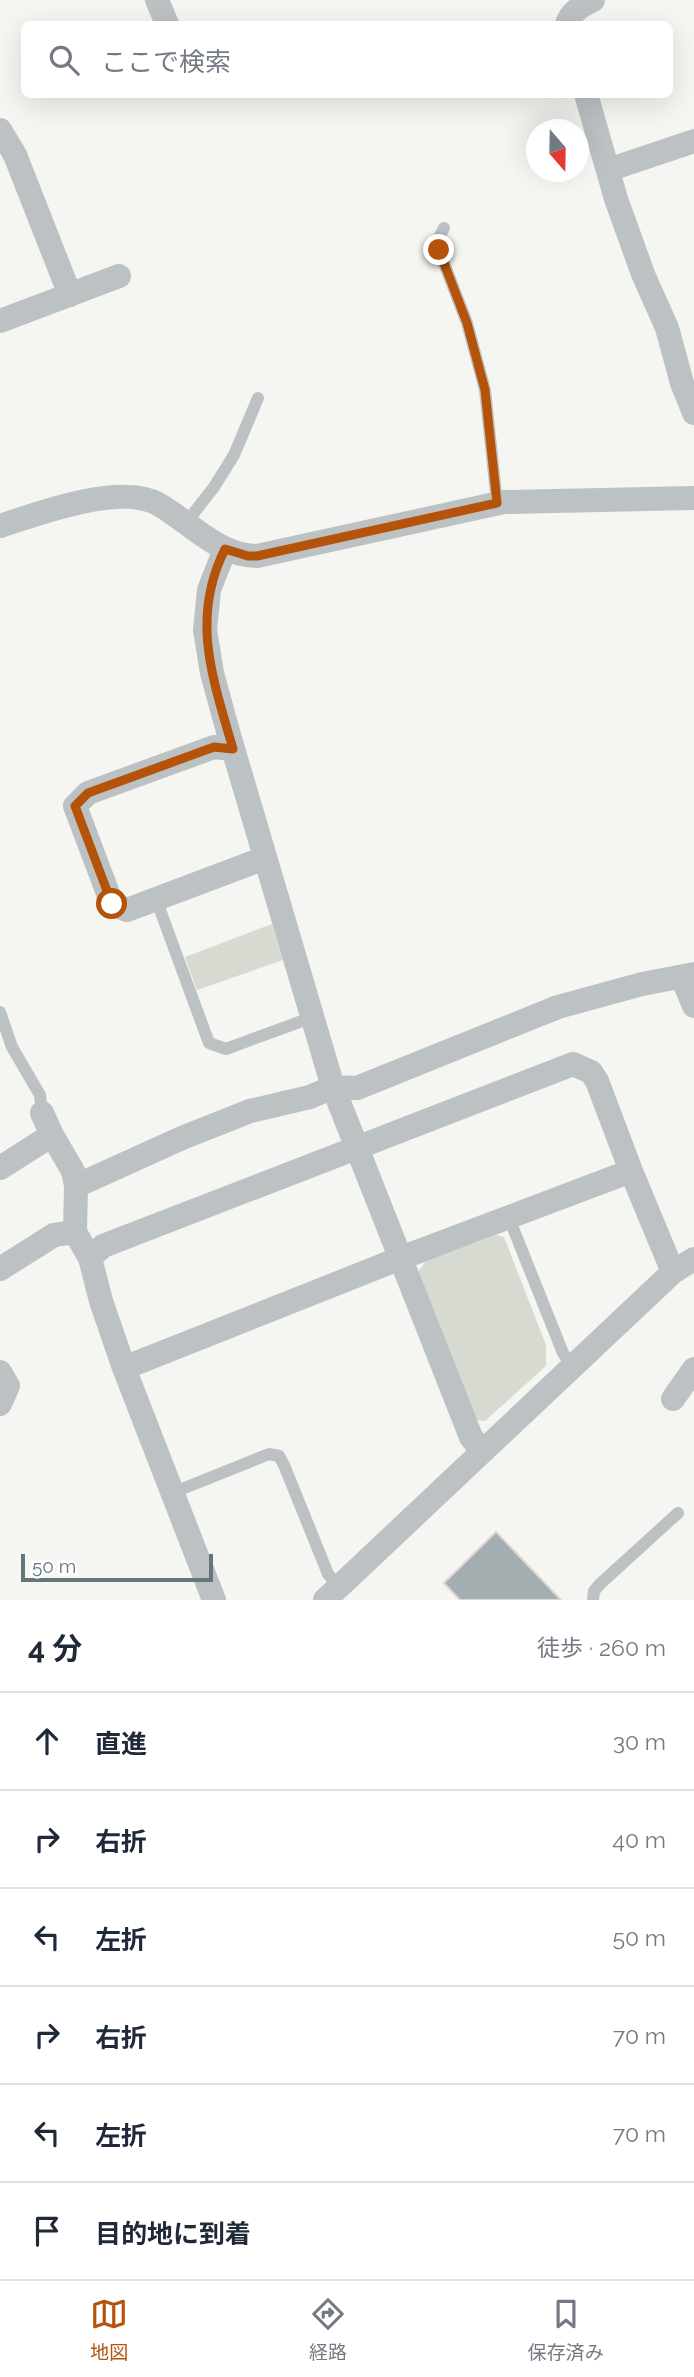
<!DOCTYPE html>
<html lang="ja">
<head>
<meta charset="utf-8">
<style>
  :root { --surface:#fff; --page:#f2f2f3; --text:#1f2937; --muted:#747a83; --line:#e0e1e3; --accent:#b45309 }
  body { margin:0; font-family:Raleway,"Noto Sans JP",sans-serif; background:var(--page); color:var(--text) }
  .compass { position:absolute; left:526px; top:119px; width:63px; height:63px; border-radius:50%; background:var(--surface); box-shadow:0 7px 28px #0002; rotate:160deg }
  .scale { position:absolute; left:21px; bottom:18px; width:192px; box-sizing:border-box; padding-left:7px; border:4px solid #62767b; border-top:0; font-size:19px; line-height:24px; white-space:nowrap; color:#62767b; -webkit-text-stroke:5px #fff; paint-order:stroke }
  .stop { position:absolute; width:21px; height:21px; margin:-16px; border:5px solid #b45309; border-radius:50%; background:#fff }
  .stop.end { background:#b45309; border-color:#fff; box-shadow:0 2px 7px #0008 }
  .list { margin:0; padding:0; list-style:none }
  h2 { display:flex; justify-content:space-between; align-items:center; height:91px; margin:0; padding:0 28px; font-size:30px }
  h2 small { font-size:23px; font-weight:400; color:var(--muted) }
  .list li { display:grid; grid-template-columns:46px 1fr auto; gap:21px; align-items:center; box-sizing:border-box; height:98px; padding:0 28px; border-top:2px solid var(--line) }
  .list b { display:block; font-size:26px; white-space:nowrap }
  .list em { font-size:23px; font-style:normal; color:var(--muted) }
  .icon { flex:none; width:38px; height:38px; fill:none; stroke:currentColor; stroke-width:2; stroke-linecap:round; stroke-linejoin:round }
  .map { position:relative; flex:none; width:694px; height:1600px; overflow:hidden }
  .search { position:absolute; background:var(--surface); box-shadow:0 7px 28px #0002; left:21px; right:21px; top:21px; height:77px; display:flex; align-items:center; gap:18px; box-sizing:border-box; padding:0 24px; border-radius:10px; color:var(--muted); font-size:26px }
  .sheet { height:679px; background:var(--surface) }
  nav { display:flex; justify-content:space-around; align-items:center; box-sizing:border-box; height:98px; border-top:2px solid var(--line); background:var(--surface); font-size:19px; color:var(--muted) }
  nav a { display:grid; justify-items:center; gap:4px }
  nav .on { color:var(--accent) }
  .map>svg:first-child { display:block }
  .green { fill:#d6dad1 }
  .building { fill:#a4aeb1; stroke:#d7d6d5; stroke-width:2 }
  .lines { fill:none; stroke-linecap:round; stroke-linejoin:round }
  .lane { stroke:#bcc2c4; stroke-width:12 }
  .street { stroke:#bcc2c4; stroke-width:24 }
  .route { stroke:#b45309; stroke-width:9 }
</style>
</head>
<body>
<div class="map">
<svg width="694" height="1600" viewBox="0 0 694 1600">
  <rect width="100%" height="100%" fill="#f5f5f2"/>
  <!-- green -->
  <path class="green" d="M272,924L283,960L197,990L185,957Z
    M497,1235L504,1237L546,1345V1366L485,1421L475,1420L417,1273L426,1261Z"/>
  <!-- building -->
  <path class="building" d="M496,1532L561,1600H460L444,1583Z"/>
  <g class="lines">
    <!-- lane -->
    <path class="lane" d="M444,228L438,240L439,250L467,323L485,390L497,503
      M186,523L214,487L234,455L258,398
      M156,899L209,1043L226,1049L313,1017
      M0,1012L12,1047L40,1095L42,1113
      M509,1218L563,1353L572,1366
      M172,1493L269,1454L279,1456L284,1465L328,1574L339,1587
      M593,1600L594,1591L600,1584L678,1513"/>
    <!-- street -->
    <path class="street" d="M157,0L167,24
      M567,24C570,12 582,5 593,0
      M586,94L616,199L643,274L667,328L682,383L694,413
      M0,130L15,155L70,295
      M608,170L694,141
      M0,321L119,276
      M0,526C40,513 120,483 158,504C190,522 218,556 257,556L504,502L694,498
      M225,549L209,590L205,630L212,673L229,735L333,1087L471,1437L482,1451
      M233,749L214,747L88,793L75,806L112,904L127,910L265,858
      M682,977L694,1006
      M42,1113L52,1135L73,1171L76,1186L75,1232L90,1258L101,1301L124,1368L214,1600
      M0,1168L52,1135
      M76,1186L182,1138L250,1111L310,1097L333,1087L357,1088L558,1007L642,984L694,974
      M90,1258L103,1246L573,1064L591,1072L597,1081L631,1171L673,1272
      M0,1269L54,1235L75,1232
      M124,1368L401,1258L631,1171
      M0,1372L8,1386L0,1404
      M673,1399L694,1369
      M325,1600L673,1272L694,1259"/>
  </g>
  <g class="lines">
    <!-- route -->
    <path class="route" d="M112,904L75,806L88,793L214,747L233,749C213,679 190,619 225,549L248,556H257L497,503L485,390L467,323L439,250"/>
  </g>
</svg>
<svg class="compass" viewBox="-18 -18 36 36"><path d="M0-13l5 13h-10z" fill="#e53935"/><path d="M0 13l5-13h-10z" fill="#747a83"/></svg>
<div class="scale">50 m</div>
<div class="stop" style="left:112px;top:904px"></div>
<div class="stop end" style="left:439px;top:250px"></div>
<div class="search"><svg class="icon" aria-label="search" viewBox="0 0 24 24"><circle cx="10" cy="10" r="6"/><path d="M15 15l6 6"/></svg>ここで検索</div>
</div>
<section class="sheet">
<h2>4 分<small>徒歩 · 260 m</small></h2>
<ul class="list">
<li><svg class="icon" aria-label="ahead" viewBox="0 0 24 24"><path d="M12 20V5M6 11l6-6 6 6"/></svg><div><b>直進</b></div><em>30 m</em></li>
<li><svg class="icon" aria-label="right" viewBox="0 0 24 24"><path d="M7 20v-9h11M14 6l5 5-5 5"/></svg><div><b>右折</b></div><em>40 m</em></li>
<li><svg class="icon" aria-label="left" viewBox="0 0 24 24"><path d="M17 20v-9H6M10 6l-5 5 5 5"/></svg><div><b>左折</b></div><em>50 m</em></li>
<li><svg class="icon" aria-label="right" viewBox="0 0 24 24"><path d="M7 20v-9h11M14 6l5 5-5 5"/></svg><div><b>右折</b></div><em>70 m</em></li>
<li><svg class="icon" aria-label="left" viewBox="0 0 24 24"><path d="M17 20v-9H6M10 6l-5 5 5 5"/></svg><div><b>左折</b></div><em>70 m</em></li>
<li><svg class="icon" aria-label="arrive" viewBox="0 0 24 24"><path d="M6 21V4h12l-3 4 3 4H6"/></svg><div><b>目的地に到着</b></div></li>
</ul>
</section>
<nav>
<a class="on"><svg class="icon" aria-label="map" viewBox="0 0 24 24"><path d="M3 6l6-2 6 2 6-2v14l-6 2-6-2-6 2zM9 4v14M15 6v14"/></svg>地図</a>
<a><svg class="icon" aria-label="directions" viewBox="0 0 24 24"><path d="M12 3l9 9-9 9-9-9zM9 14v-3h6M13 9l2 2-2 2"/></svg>経路</a>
<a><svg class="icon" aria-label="saved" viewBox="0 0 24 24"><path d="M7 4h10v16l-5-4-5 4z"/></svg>保存済み</a>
</nav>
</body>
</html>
